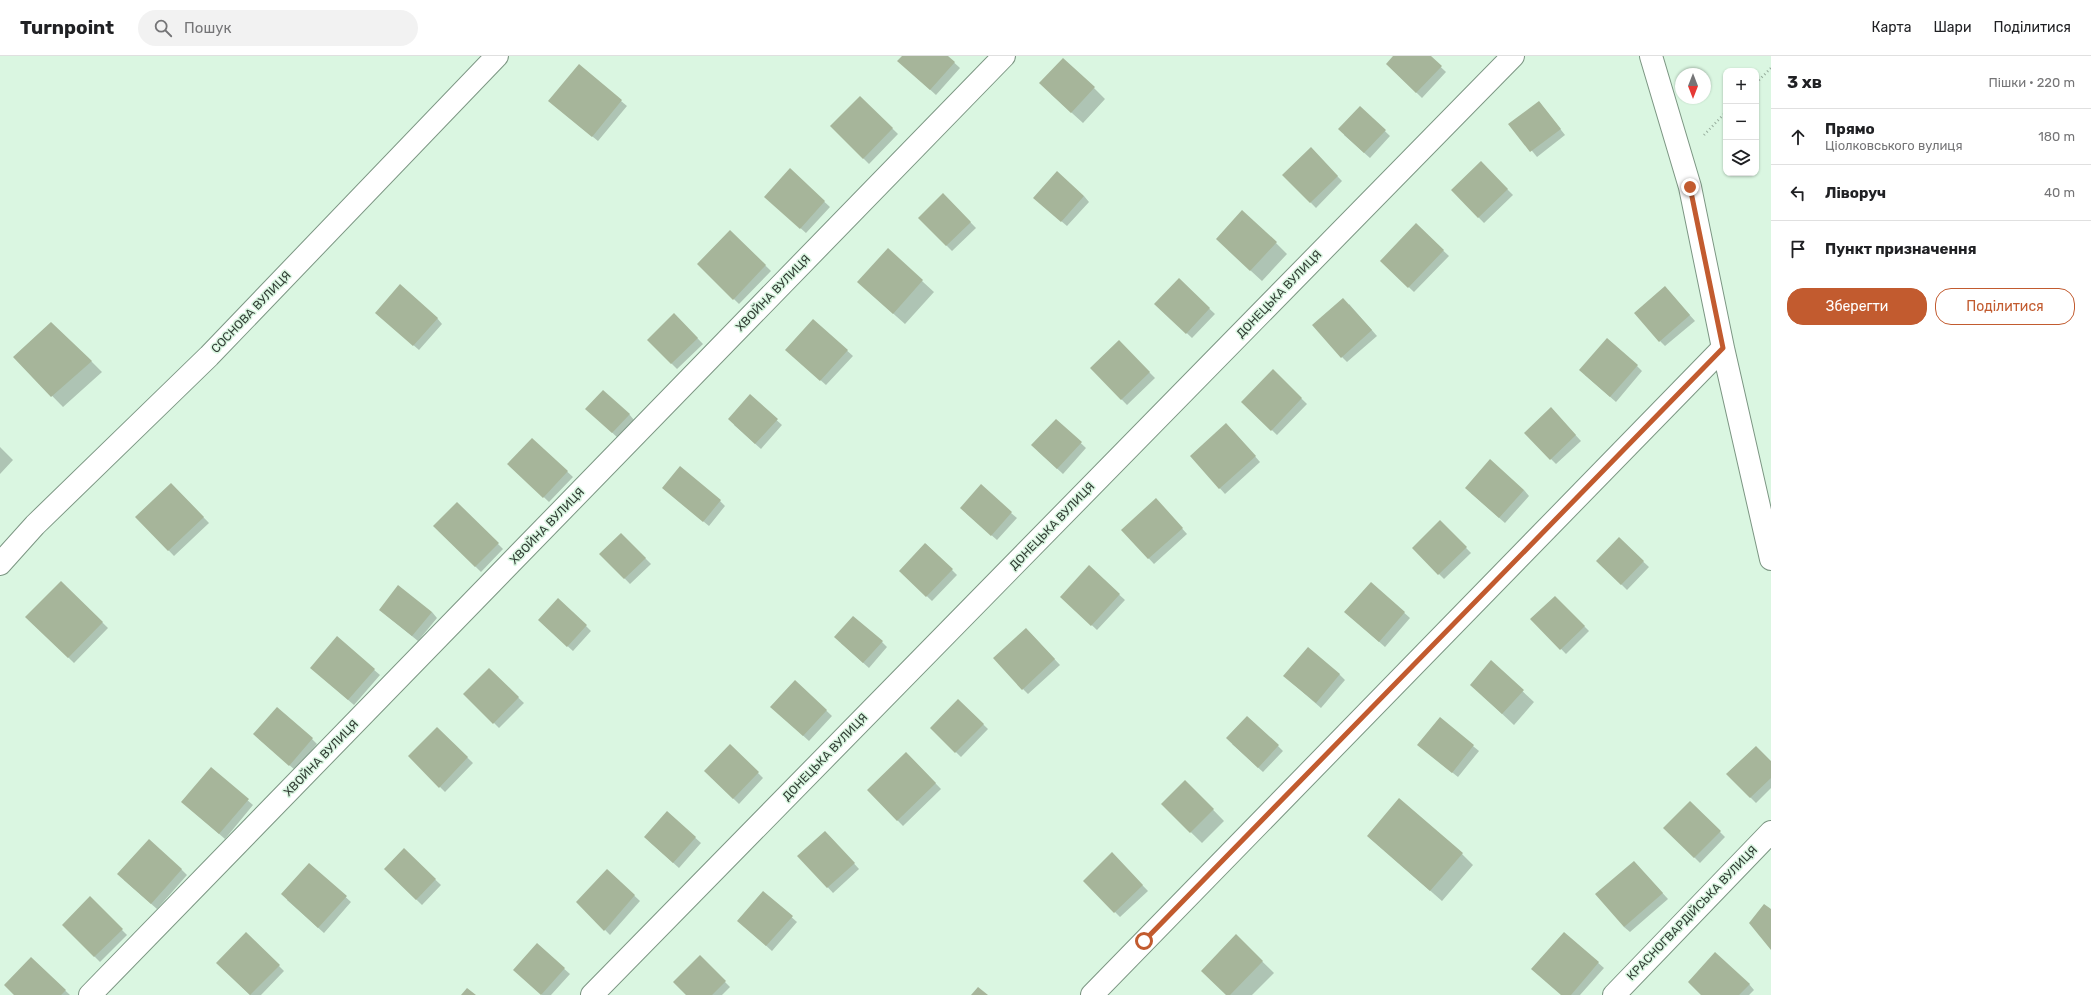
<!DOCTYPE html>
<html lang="uk">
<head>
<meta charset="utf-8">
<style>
  :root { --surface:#fff; --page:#f2f2f2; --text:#202124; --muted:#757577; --line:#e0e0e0; --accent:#c25b2f }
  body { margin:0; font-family:Rubik,sans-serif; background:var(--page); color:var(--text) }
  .controls { position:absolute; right:12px; top:12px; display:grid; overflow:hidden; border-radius:8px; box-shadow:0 1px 3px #0004 }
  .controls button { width:36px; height:36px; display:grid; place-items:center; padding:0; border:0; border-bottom:1px solid var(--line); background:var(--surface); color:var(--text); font:20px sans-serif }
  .compass { position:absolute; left:1675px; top:12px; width:36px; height:36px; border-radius:50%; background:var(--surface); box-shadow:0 1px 3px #0004; rotate:180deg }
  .stop { position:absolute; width:12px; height:12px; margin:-9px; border:3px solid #c25b2f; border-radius:50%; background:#fff }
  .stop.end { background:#c25b2f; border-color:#fff; box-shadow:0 1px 4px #0008 }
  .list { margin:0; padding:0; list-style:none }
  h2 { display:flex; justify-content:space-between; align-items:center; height:52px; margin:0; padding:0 16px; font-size:17px }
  h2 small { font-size:13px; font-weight:400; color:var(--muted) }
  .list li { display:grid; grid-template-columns:26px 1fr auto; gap:12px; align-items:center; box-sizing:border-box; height:56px; padding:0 16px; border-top:1px solid var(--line) }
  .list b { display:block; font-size:15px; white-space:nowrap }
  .list p { margin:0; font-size:13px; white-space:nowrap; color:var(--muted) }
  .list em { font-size:13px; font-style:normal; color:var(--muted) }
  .actions { display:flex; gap:8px; padding:12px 16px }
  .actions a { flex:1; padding:9px 0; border:1px solid var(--accent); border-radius:16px; text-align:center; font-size:14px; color:var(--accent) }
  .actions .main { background:var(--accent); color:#fff }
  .icon { flex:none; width:22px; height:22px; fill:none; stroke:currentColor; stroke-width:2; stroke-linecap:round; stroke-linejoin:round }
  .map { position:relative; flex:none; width:1771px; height:939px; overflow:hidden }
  header { display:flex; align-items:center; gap:24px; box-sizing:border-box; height:56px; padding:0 20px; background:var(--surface); border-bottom:1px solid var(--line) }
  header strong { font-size:19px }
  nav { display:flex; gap:22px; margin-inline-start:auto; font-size:14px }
  .search { width:280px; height:36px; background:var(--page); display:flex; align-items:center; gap:10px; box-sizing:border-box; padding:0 14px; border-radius:22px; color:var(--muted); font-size:15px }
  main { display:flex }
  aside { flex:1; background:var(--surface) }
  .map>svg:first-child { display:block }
  .shadow { fill:#0003 }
  .building { fill:#a6b59a }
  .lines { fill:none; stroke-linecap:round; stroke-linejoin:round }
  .minor-casing { stroke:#7c9683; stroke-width:24 }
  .path { stroke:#96ac9c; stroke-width:2.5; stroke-dasharray:1 3; stroke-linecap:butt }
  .minor { stroke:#fff; stroke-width:22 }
  .route { stroke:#c25b2f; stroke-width:5 }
  .labels { text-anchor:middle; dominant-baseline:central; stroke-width:3; stroke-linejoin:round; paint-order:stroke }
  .street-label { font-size:12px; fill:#313d34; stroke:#daf6e1 }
</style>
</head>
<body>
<header>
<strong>Turnpoint</strong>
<div class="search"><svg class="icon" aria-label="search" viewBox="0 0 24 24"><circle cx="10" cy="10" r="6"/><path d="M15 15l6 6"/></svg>Пошук</div>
<nav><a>Карта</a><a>Шари</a><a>Поділитися</a></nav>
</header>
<main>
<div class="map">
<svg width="1771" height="939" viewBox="0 0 1771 939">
  <rect width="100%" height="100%" fill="#daf6e1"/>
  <!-- shadow -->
  <path class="shadow" d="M903,0H947L960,12L936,39L904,10Z
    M1395,0H1429L1446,16L1422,42L1387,8Z
    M579,10L627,50L598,85L555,50Z
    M1094,32L1105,43L1083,67L1051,38Z
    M860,41L898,78L869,108L831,70Z
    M1539,46L1565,79L1537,101L1510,68Z
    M1360,51L1390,80L1370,102L1344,79Z
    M1311,93L1342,125L1316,152L1284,119Z
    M1481,107L1513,139L1484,167L1452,134Z
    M790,114L830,151L806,177L771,146Z
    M943,138L976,172L952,195L919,162Z
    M1084,140L1089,146L1067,170L1040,147Z
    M1416,169L1449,200L1414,236L1381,205Z
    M730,175L771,215L739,248L698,208Z
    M1276,187L1287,198L1262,225L1228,194Z
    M888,194L934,236L905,268L870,237Z
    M1179,224L1215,258L1192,282L1156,248Z
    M1670,237L1695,265L1665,290L1660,285Z
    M1349,248L1377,280L1347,306L1342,301Z
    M674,258L703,288L677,313L648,284Z
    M382,262H437L442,268L419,294Z
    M813,264L853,300L826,329L792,299Z
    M1119,286L1155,322L1127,349L1091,312Z
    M14,301L91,305L102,316L63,351Z
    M1637,310L1642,315L1616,346L1585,319Z
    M1273,315L1307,348L1277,379L1243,346Z
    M750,340L782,369L761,393L734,369Z
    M592,358H629L634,364L618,382Z
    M1556,358L1581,385L1556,408L1525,377Z
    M1056,364L1086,392L1063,418L1038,395Z
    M1232,374L1260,406L1225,438L1191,400Z
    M532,383L573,421L549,446L514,413Z
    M0,391L13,404L0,418Z
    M171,428L209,467L174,500L137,461Z
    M663,432L720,445L725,450L709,470Z
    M1524,434L1529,440L1505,467L1471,437Z
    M457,447L503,493L481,516L434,470Z
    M1161,449L1187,478L1154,508L1122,474Z
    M966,457H1011L1017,462L997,484Z
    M1440,465L1471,497L1444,523L1413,492Z
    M621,478L651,508L630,528L601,498Z
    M1619,483L1649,511L1627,534L1598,505Z
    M926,488L957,519L932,545L900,515Z
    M1089,511L1125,544L1097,574L1067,546Z
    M61,526L108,572L74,607L27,561Z
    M1371,527L1410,562L1385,591L1351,561Z
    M1555,541L1589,575L1566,598L1532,563Z
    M432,556L437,562L418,585L386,559Z
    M544,569L586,570L591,575L573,595Z
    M1031,578L1060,609L1028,638L1023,633Z
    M337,582L380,619L354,649L317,617Z
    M882,586L887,591L869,612L841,587Z
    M1491,606L1534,646L1514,669L1482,639Z
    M489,614L524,647L499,672L465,638Z
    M1339,618L1345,624L1321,652L1290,625Z
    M795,625L832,660L809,685L777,656Z
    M958,644L988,673L961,701L931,672Z
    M1440,663L1479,695L1458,721L1424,694Z
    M437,672L473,707L445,736L409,700Z
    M259,683H312L317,688L295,714Z
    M1232,688L1278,690L1283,695L1263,716Z
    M730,689L763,722L739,748L705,715Z
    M906,697L941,733L903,770L868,734Z
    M1771,707V732L1756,747L1727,718Z
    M211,713L253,749L225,783L188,751Z
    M1185,725L1224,765L1202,787L1162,748Z
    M1690,746L1725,781L1700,807L1665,772Z
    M667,756L701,787L679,812L650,786Z
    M1368,780L1462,798L1473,809L1442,845Z
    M830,781L859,813L833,837L799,800Z
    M404,794L441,829L422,849L385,813Z
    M1112,798L1148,835L1120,861L1084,825Z
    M1634,806L1668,843L1630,876L1624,871Z
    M309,808L351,846L324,877L287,844Z
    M181,813L187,819L157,853L124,824Z
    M607,814L640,845L610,879L578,846Z
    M763,836L797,866L772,895L744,870Z
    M90,842L127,879L100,906L63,869Z
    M1564,877L1604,912L1580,939H1562Z
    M247,878L284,915L261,939H250L217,907Z
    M1236,880L1274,917L1252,939H1227Z
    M537,889L570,918L551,939H542L520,919Z
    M700,901L730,931L722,939H688Z
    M31,902L70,939H15Z
    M1749,928L1754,934L1749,939H1702Z"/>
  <!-- building -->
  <path class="building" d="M902,0H948L955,6L930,34L897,5Z
    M1393,0H1431L1442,10L1416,37L1386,8Z
    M1063,2L1095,31L1071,57L1039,27Z
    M579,8L622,44L592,81L548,45Z
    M860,40L893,72L863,103L830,70Z
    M1539,45L1561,73L1530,96L1508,68Z
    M1360,50L1386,74L1364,97L1338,73Z
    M1311,91L1338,120L1310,147L1282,119Z
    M1481,105L1508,133L1478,162L1451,134Z
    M790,112L825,145L800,173L764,141Z
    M1057,115L1084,140L1061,166L1033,142Z
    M943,137L971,166L946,190L918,162Z
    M1242,154L1277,186L1250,215L1216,183Z
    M1416,167L1444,194L1408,232L1380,205Z
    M730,174L766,209L733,244L697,208Z
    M888,192L923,224L893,258L857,226Z
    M1179,222L1210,252L1186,278L1154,248Z
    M400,228L438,262L413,290L375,257Z
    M1665,230L1690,259L1659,286L1634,257Z
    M1343,242L1372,274L1341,302L1312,269Z
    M674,257L698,282L671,308L647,284Z
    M813,263L848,294L820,325L785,294Z
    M51,266L92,305L51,341L13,301Z
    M1607,282L1638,309L1610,341L1579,314Z
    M1119,284L1150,316L1121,344L1090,312Z
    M1273,313L1302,342L1271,375L1241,346Z
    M603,334L630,358L612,377L585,353Z
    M750,338L778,363L755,388L728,363Z
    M1551,351L1576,379L1550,404L1524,377Z
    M1056,363L1082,386L1057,413L1031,389Z
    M1226,367L1256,400L1219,433L1190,400Z
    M532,382L568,415L543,442L507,408Z
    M1490,403L1524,434L1499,462L1465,432Z
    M680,410L721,444L703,466L662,432Z
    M171,427L204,461L168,495L135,461Z
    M981,428L1012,456L991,480L960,452Z
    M1156,442L1183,472L1148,503L1121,474Z
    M457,446L499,487L475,511L433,470Z
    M1440,464L1467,491L1438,519L1412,492Z
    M621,477L646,502L624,523L599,498Z
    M1619,481L1644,505L1621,529L1596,505Z
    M925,487L953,513L926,541L899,515Z
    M1089,509L1120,538L1091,570L1060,541Z
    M61,525L103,566L68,602L25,561Z
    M1371,526L1405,556L1379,586L1344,556Z
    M398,529L432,556L412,580L379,554Z
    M1555,540L1585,570L1560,594L1530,563Z
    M558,542L587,569L567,591L538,564Z
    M853,560L883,585L863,607L834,581Z
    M1026,572L1055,603L1022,634L993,602Z
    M337,580L375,613L348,644L310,612Z
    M1308,591L1340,618L1316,647L1283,620Z
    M1491,604L1524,634L1502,658L1470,629Z
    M489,612L519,641L493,668L463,638Z
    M795,624L827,654L803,680L770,651Z
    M958,643L984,668L955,697L930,672Z
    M277,651L313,682L289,710L253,678Z
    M1247,660L1279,689L1258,712L1226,682Z
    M1440,661L1474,689L1452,717L1417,689Z
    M437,671L468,701L439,732L408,700Z
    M730,688L759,716L733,743L704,715Z
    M1756,690L1771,705V722L1750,742L1726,718Z
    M906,696L936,727L897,765L867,734Z
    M211,711L249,743L219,778L181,746Z
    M1185,724L1214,753L1190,777L1161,748Z
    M1399,742L1463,797L1430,835L1367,780Z
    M1690,745L1721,775L1694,802L1663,772Z
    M667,755L696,781L673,807L644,781Z
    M825,775L855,807L827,832L797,800Z
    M149,783L182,813L151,848L117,818Z
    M404,792L436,823L416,844L384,813Z
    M1112,796L1143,829L1114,857L1083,825Z
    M1634,805L1663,837L1624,871L1595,838Z
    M309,807L347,840L318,872L281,838Z
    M607,813L635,839L604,875L576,846Z
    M763,835L793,860L766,890L737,865Z
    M90,840L123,873L94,901L62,869Z
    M1764,848L1771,853V894L1749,867Z
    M246,876L280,909L250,939L216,907Z
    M1564,876L1599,906L1571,939H1561L1531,913Z
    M1236,878L1263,905L1230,939H1226L1201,915Z
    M537,887L565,912L541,939L513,914Z
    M1715,896L1750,928L1739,939H1701L1688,926Z
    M700,899L726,925L712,939H686L673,926Z
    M31,901L66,934L61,939H14L4,929Z
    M978,931L988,939H971Z
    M467,932L476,939H461Z"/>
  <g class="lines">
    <!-- minor casing -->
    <g class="minor-casing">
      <path id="minor" d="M1651,0L1690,131L1723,292L1771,503
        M0,508L35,469L209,300L497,0
        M90,939L1004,0
        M592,939L1513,0
        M1092,939L1723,292
        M1614,939L1771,776"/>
    </g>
    <!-- path -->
    <path class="path" d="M1756,27L1771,12
      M1704,79L1726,56"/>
    <!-- minor -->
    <use href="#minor" class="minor"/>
  </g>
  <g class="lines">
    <!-- route -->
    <path class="route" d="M1144,885L1723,292L1690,131"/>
  </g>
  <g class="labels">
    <!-- street labels -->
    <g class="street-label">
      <text transform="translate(773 237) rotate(-46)">ХВОЙНА ВУЛИЦЯ</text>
      <text transform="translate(1279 238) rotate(-46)">ДОНЕЦЬКА ВУЛИЦЯ</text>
      <text transform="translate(251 256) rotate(-46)">СОСНОВА ВУЛИЦЯ</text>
      <text transform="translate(547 470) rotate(-46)">ХВОЙНА ВУЛИЦЯ</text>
      <text transform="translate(1052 470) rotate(-46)">ДОНЕЦЬКА ВУЛИЦЯ</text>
      <text transform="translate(825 701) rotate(-46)">ДОНЕЦЬКА ВУЛИЦЯ</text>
      <text transform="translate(321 702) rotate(-46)">ХВОЙНА ВУЛИЦЯ</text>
      <text transform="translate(1692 857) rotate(-46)">КРАСНОГВАРДІЙСЬКА ВУЛИЦЯ</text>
    </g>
  </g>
</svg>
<div class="controls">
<button>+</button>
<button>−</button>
<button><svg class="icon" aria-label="layers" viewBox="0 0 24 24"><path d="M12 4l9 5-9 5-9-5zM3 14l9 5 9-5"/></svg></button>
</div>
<svg class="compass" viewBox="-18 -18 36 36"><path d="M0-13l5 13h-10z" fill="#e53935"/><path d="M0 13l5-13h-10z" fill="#757577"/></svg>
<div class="stop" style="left:1144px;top:885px"></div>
<div class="stop end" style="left:1690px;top:131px"></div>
</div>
<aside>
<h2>3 хв<small>Пішки · 220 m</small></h2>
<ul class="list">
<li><svg class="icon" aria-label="ahead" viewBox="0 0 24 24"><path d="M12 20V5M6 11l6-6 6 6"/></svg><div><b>Прямо</b><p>Ціолковського вулиця</p></div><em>180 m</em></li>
<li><svg class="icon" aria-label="left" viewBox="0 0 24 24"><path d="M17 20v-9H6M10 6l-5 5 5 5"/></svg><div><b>Ліворуч</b></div><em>40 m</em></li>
<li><svg class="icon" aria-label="arrive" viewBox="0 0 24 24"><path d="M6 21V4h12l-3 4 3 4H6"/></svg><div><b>Пункт призначення</b></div></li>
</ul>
<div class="actions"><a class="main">Зберегти</a><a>Поділитися</a></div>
</aside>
</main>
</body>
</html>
